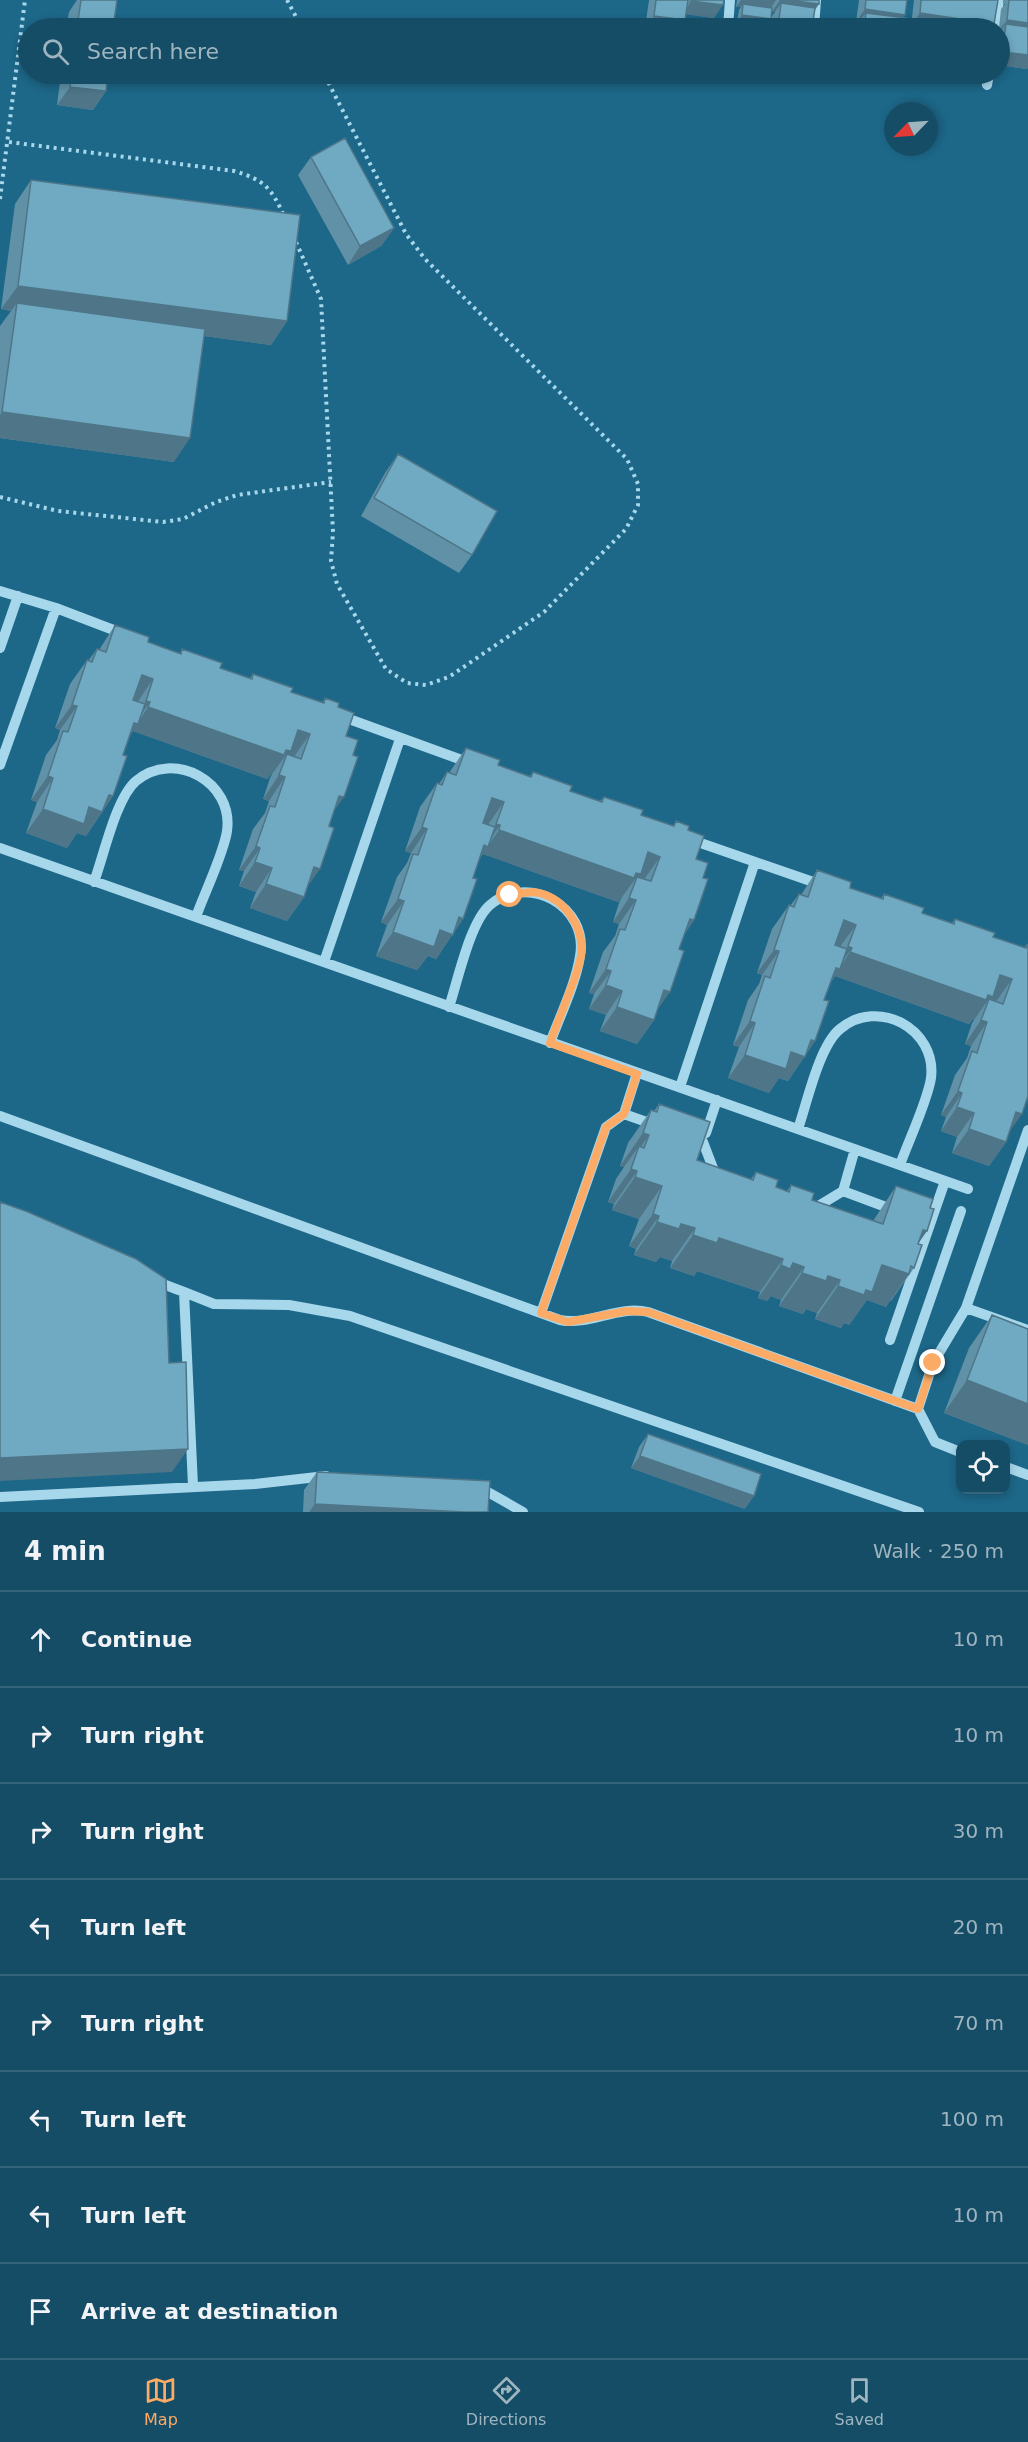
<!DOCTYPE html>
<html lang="en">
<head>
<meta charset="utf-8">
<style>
  :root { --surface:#164d66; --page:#23576f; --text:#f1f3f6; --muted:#9eb4bf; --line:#35647a; --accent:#fbab66 }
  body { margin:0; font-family:"DejaVu Sans",sans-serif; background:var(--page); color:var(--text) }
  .controls { position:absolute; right:18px; bottom:18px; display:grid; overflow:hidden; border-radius:12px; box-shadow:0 3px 9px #0003 }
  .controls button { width:54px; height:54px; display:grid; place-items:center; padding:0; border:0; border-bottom:2px solid var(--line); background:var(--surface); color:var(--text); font:30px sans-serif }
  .compass { position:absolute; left:884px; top:102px; width:54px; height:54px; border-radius:50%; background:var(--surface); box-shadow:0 3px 9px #0003; rotate:245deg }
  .stop { position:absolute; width:18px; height:18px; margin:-14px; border:4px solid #fbab66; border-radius:50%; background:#fff }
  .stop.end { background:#fbab66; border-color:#fff; box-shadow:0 2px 6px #0008 }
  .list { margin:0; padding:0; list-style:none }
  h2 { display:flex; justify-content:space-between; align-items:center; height:78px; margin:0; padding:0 24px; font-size:26px }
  h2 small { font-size:20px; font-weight:400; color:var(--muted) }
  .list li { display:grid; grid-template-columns:39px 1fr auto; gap:18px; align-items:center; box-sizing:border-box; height:96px; padding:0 24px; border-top:2px solid var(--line) }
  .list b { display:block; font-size:22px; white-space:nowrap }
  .list em { font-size:20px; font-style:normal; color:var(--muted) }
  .icon { flex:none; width:33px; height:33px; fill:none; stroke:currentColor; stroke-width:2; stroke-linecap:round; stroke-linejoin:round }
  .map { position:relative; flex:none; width:1028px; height:1512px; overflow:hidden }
  .search { position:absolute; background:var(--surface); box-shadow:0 3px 9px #0003; left:18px; right:18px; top:18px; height:66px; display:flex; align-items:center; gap:15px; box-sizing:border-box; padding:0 21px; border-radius:33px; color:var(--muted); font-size:22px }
  .sheet { height:846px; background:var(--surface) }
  nav { display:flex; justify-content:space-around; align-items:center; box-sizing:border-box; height:84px; border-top:2px solid var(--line); background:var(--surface); font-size:16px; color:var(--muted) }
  nav a { display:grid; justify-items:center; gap:3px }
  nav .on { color:var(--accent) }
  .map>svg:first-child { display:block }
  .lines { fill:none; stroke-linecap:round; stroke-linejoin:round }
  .path { stroke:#a7d7eb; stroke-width:4; stroke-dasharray:3 4.5; stroke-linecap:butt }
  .minor { stroke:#a7d7eb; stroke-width:10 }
  .wall { fill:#6091a7; fill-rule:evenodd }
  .shaded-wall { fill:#4e7688 }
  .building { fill:#70a9c2; stroke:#4e7688; stroke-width:1.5 }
  .route { stroke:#fbab66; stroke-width:8 }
</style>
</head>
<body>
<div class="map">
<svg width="1028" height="1512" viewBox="0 0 1028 1512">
  <rect width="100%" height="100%" fill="#1d6788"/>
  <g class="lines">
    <!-- path -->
    <path class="path" d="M287,0L302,28
      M9,142L234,171C264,180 271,187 284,216
      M0,199L25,0
      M296,242L321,299L333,532L331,561L337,584L386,669L407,683L426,685L449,677L544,612L626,529L638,505V484L627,459L425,259L406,234L324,74
      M0,497L58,511L163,522L183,519L216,502L237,495L331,482"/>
    <!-- minor -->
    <path class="minor" d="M728,28L730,0
      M814,28L816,0
      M995,28L999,0
      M987,85L989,74
      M0,591L56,608L124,634
      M0,648L18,596
      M338,715L470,763
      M0,765L56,608
      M689,839L822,885
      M0,848L968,1189
      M94,882C104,855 116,798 136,781C174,749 234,782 227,831C224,853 204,894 196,917
      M324,962L400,739
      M449,1007C458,980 470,922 490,905C528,873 589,906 580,956C576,983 560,1016 550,1043
      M680,1087L755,862
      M624,1114L655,1125
      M0,1116L560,1320C589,1326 618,1305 648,1312L918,1409L935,1442L960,1452
      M798,1129C807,1103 819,1046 840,1029C878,997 937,1029 931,1078C928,1100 908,1142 900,1165
      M706,1133L717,1100
      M689,1137L703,1142L716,1176
      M843,1191L855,1149
      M810,1211L843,1191L894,1210
      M155,1281L184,1292
      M966,1308L1028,1330
      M541,1313L606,1127L624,1114L637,1073
      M890,1340L945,1181
      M895,1401L961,1211
      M918,1409L933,1363L966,1308L1028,1130
      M1006,1467L1028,1475
      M193,1486L184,1292L214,1304L289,1305L350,1316L919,1512
      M479,1487L523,1512
      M0,1497L255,1484L326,1476"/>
  </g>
  <!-- wall -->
  <path class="wall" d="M77,0H117L113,28H66L69,12Z
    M649,0H724L714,18L686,14L685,20L679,28H645Z
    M737,0H819L815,10L812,28H736V25L738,22H737L739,10L741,7H736ZM772,12H775L772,16L771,22H769L771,19Z
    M859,0H907L903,18L905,28H856L857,25L859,22H856Z
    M914,0H998L994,24L991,28H993H910L911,26Z
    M1003,0H1028L1027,69L999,65V28L1001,9L1005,4L1003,3Z
    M61,74H108L106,91L93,110L57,105Z
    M311,157L394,228L381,246L348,265L298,175Z
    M31,180L287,321L271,345L204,336L174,462L0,438V326L11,311L1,309L15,204Z
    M398,454L472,555L459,573L361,516L385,473Z
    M115,625L148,642L180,653L182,649L220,668L250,678L253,674L291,692L322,703L325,698L338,707L346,736L333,813L304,897L287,921L250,908L256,892L239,886L244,871L239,870L253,829L265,813L269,801L263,799L270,778L272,774H271L267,779L133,731L129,737L123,755L113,796L86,836L77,833L67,848L26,833L37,802L31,800L46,755L57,740L60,730L55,728L70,684L87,660L88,661L97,649L99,650Z
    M466,748L498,765L530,776L533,772L570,791L600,801L604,797L641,815L673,826L676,821L688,830L703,878L694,920L684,935L654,1020L637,1044L600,1031L606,1015L589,1009L594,994L589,993L603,952L615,936L619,924L613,922L620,900L622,897H621L618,902L483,854L479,859L473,878L463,919L436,959L428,956L417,970L376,956L387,925L381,922L397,877L407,863L411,853L405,851L420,807L437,783L439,784L447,772L449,773Z
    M817,870L850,888L881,898L884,894L922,913L952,923L955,919L993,937L1024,948L1027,944L1010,1131L1006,1142L989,1166L952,1153L957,1137L941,1131L946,1117L941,1115L955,1075L967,1058L971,1046L965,1044L972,1023L974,1020L973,1019L969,1024L835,976L831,982L824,1000L815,1041L788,1081L779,1078L769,1093L728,1078L739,1047L733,1045L748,1000L759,984L762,975L757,973L772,929L789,905L790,906L799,894L801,895Z
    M659,1104L697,1160L751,1179L756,1172L776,1187L787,1191L791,1185L812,1200L873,1221L896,1186L919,1242L914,1268L891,1301L890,1300L886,1307L867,1300L849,1325L844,1323L841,1328L815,1319L817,1313L806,1309L803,1314L779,1306L781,1300L771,1296L767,1301L758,1298L760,1292L697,1271L694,1276L670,1268L672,1261L660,1257L656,1262L634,1255L636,1249L629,1246L639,1219L612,1210L614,1204L608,1202L616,1179L624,1167L620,1166L628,1143L651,1110L654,1111Z
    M992,1315L1028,1329V1445L944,1413L969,1348Z
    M648,1434L745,1509L631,1468L639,1447Z
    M317,1472L488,1512H303L304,1490Z"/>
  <!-- shaded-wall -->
  <path class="shaded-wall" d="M741,0H776L769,11L743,4L741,7H736Z
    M780,0H787L819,4L810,17L781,3L775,12H772Z
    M691,1L723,5L714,18L683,14Z
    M865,9L905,15L897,27L866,13L859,22H856Z
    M920,13L994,24L991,28L917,19L911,26Z
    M742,15L771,19L766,25L741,18L738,22H737Z
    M654,16L685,20L679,28H645Z
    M1007,20L1028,23V37L1006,24L999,33V31Z
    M1002,52L1028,55V68L1027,69L999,65V56Z
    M70,87L106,91L93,110L57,105Z
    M394,228L381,246L348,265L360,246Z
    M18,286L287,321L271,345L15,311L17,303L11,311L1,309Z
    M2,412L190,438L174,462L0,438V415Z
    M142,675L153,679L137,703L125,699Z
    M146,701L150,702L135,723L137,724L148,707L298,730L310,734L293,758L286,755L272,774H271L267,779L133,731L121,748L129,725Z
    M72,705L77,706L60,730L55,728Z
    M279,775L285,777L269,801L263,799Z
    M48,776L53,778L37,802L31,800Z
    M109,795L113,796L86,836L77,833L67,848L26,833L43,809L89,807Z
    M339,796L344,797L327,821Z
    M492,798L504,802L487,826L475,822Z
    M496,824L500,825L486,846L487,847L499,830L648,852L660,857L643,881L636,878L622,897H621L618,902L483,854L471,871L480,848Z
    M422,827L427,829L411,853L405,851Z
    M256,846L260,848L244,871L239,870Z
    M255,862L272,868L256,892L239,886Z
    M314,867L320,869L303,893Z
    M266,884L304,897L287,921L250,908Z
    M629,898L636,900L619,924L613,922Z
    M398,899L404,901L387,925L381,922Z
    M459,917L463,919L436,959L428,956L417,970L376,956L393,932L440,930Z
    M690,919L694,920L678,944Z
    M844,920L856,925L839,948L827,944Z
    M848,946L852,948L838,968L839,969L850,952L1000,975L1012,979L995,1003L988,1000L974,1020L973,1019L969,1024L835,976L823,993L831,970Z
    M774,950L779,951L762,975L757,973Z
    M606,969L611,971L594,994L589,993Z
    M606,985L622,991L606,1015L589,1009Z
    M664,990L670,992L653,1016Z
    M617,1007L654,1020L637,1044L600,1031Z
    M981,1020L987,1022L971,1046L965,1044Z
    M750,1021L755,1023L739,1047L733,1045Z
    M811,1040L815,1041L788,1081L779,1078L769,1093L728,1078L745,1055L791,1052Z
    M958,1091L962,1093L946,1117L941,1115Z
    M957,1107L974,1113L957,1137L941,1131Z
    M1016,1112L1022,1114L1005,1138Z
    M969,1129L1006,1142L989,1166L952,1153Z
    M643,1133L649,1135L637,1152L639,1146L624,1167L620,1166Z
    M631,1169L637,1171L614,1204L608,1202Z
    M635,1177L662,1186L639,1219L612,1210Z
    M653,1214L659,1216L636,1249L629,1246Z
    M657,1222L681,1224L695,1228L672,1261L660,1257L656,1262L634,1255Z
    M923,1230L927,1231L904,1264Z
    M693,1235L719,1238L783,1259L760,1292L697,1271L694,1276L670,1268Z
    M793,1263L804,1267L781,1300L771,1296L767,1301L758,1298L781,1265Z
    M882,1265L909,1274L886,1307L867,1300L849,1325L844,1323L841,1328L815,1319L838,1286Z
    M802,1273L828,1276L840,1280L817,1313L806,1309L803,1314L779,1306Z
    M967,1380L1028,1404V1445L944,1413Z
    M188,1449L172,1472L0,1481V1458Z
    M640,1456L754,1496L745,1509L631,1468Z
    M315,1504L464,1512H309Z"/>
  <!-- building -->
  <path class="building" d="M81,0H117L113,28H77Z
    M656,0H688L685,20L654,16Z
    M692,0H724L723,5L691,1Z
    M787,0H819V4Z
    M866,0H907L905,15L865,9Z
    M921,0H998L994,24L920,13Z
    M1009,0H1028V23L1007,20Z
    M781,3L815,8L812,28H778Z
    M743,4L772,8L771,19L742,15Z
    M866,13L906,18L905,28H864Z
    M741,18L771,22L770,28H739Z
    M917,19L993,28H915Z
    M1006,24L1028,27V55L1002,52Z
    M72,74H108L106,91L70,87Z
    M345,138L394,228L360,246L311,157Z
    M31,180L300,215L287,321L18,286Z
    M17,303L205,329L190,438L2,412Z
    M398,454L497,511L472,555L374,498Z
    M115,625L149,637L148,642L181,654L182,649L222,663L220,668L252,679L253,674L293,688L291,692L324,703L325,698L339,703L338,707L354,713L346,736L358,740L353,755L358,757L344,797L339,796L329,826L334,828L320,869L314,867L304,897L266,884L272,868L255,862L260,848L256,846L270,806L275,807L285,777L279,775L287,754L301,759L310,734L298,730L291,751L286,750L284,755L148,707L150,702L146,701L153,679L142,675L133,700L145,704L138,724L134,723L123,755L127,756L113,796L109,795L102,812L89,807L84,824L43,809L53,778L48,776L63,731L68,732L77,706L72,705L87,660L92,662L97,649L106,652Z
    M466,748L500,760L498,765L531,777L533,772L572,786L570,791L602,802L604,797L643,810L641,815L674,826L676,821L689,826L688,830L704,836L696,859L708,863L703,878L708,879L694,920L690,919L679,949L684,951L670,992L664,990L654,1020L617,1007L622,991L606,985L611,971L606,969L620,929L625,930L636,900L629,898L637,877L651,881L660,857L648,852L641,874L636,873L634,878L499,830L500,825L496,824L504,802L492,798L483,823L495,827L488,847L484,845L473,878L477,879L463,919L459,917L453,935L440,930L434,947L393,932L404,901L398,899L413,854L418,855L427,829L422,827L437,783L442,785L447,772L456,775Z
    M817,870L851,882L850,888L883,899L884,894L924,908L922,913L954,924L955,919L995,933L993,937L1026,948L1028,944V1096L1022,1114L1016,1112L1006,1142L969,1129L974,1113L957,1107L962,1093L958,1091L972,1051L977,1053L987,1022L981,1020L989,999L1003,1004L1012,979L1000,975L993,997L988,995L986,1000L850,952L852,948L848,946L856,925L844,920L835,945L847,949L840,969L836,968L824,1000L829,1001L815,1041L811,1040L805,1057L791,1052L786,1069L745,1055L755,1023L750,1021L765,976L770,978L779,951L774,950L789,905L794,907L799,894L808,897Z
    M659,1104L710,1122L697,1160L753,1180L756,1172L778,1180L776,1187L789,1192L791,1185L814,1193L812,1200L883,1224L896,1186L933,1199L930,1208L934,1209L927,1231L923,1230L918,1244L922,1245L914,1268L911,1266L909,1274L882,1265L872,1292L866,1290L864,1295L838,1286L840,1280L828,1276L826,1281L802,1273L804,1267L793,1263L790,1269L781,1265L783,1259L719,1238L717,1243L693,1235L695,1228L681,1224L679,1229L657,1222L659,1216L653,1214L662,1186L635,1177L637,1171L631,1169L639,1146L644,1148L649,1135L643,1133L651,1110L657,1112Z
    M0,1202L28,1212L136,1259L166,1279L169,1363L186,1362L188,1449L0,1458Z
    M992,1315L1028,1329V1404L967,1380Z
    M648,1434L761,1474L754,1496L640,1456Z
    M317,1472L490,1481L488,1512H464L315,1504Z"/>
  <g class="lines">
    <!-- route -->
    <path class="route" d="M510,895C518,894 526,892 533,892C563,895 585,927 581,956C576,981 559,1017 550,1043L637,1074L624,1114L606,1127L541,1313L568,1322L627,1311L648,1312L918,1409L933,1363"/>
  </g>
</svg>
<div class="controls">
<button><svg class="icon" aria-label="locate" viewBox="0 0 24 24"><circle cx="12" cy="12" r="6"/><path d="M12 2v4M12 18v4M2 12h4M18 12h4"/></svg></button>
</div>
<svg class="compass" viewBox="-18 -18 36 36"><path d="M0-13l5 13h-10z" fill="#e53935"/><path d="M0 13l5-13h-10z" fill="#9eb4bf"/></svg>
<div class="stop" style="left:510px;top:895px"></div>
<div class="stop end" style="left:933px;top:1363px"></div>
<div class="search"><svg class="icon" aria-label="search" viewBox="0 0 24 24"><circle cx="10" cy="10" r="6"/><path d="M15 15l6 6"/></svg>Search here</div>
</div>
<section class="sheet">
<h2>4 min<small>Walk · 250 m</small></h2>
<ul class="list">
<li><svg class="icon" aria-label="ahead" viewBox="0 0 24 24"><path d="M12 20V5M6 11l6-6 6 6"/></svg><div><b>Continue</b></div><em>10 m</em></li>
<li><svg class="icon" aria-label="right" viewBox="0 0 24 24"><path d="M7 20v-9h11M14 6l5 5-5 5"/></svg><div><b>Turn right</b></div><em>10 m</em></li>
<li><svg class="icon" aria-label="right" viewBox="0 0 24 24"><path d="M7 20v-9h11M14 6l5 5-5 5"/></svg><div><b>Turn right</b></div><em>30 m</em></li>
<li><svg class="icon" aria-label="left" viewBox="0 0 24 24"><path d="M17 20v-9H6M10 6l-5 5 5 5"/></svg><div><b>Turn left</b></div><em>20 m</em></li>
<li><svg class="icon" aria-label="right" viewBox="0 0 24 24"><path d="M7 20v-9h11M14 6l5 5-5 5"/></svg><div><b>Turn right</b></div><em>70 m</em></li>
<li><svg class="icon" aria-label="left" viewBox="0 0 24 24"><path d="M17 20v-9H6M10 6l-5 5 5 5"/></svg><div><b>Turn left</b></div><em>100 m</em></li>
<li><svg class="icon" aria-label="left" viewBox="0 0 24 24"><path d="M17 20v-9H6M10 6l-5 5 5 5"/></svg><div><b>Turn left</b></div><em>10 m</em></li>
<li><svg class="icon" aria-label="arrive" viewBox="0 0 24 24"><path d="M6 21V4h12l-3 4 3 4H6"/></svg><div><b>Arrive at destination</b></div></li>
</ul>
</section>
<nav>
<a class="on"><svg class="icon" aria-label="map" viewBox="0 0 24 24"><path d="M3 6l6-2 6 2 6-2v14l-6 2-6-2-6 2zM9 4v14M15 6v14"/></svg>Map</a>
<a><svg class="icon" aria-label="directions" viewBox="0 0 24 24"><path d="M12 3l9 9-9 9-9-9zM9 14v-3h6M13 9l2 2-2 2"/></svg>Directions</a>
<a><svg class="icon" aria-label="saved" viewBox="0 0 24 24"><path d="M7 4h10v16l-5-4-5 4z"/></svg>Saved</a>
</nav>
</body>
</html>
